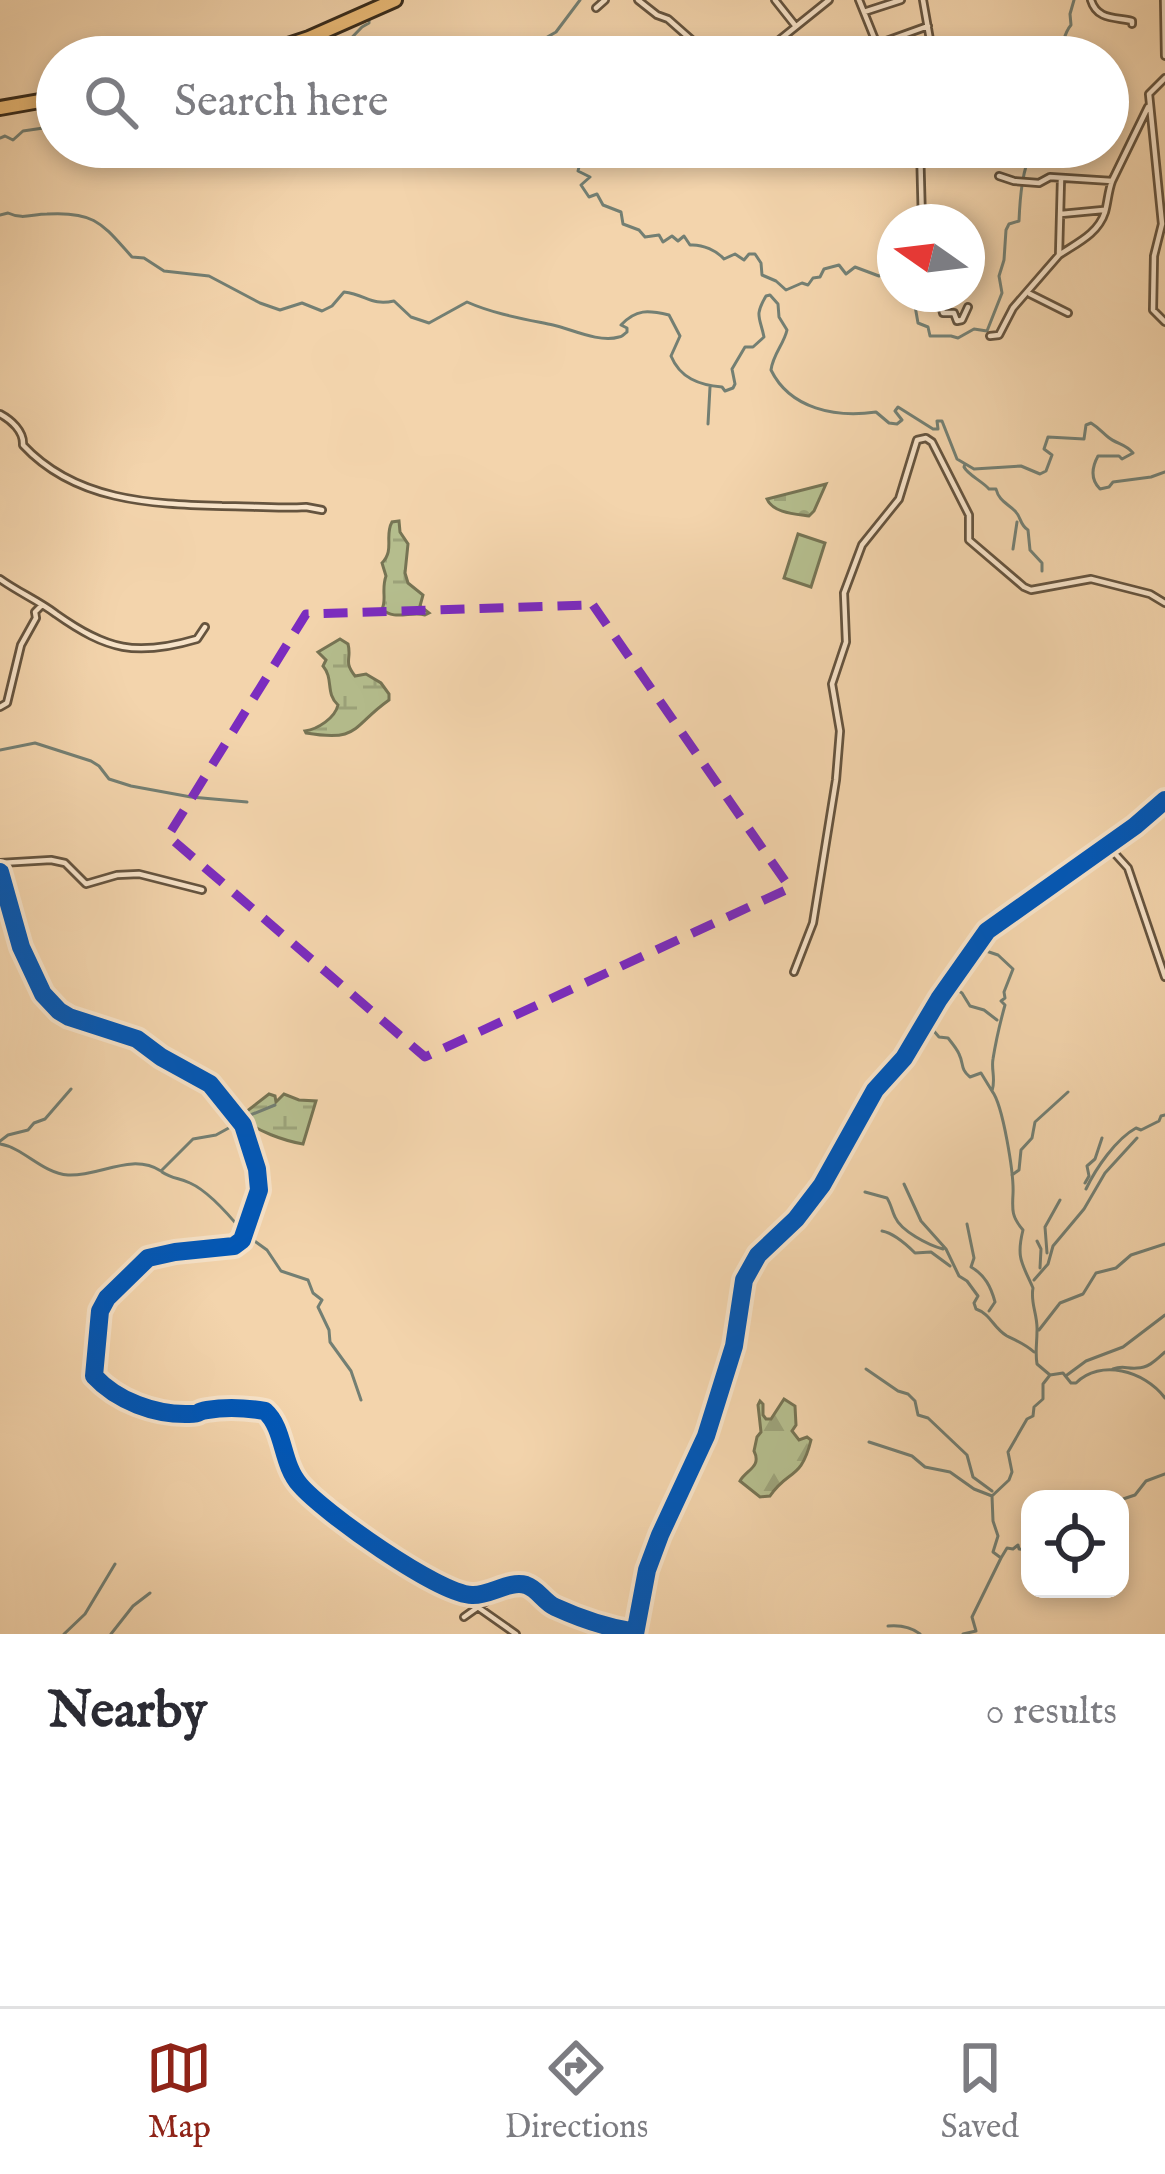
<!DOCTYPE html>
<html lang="en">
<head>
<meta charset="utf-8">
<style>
  :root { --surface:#fff; --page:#f2f2f3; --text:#2b2b33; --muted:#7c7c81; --line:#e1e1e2; --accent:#8f2418 }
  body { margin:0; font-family:"IM FELL English",serif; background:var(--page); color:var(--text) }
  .controls { position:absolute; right:36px; bottom:36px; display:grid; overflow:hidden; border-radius:24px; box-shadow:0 6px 18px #0003 }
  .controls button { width:108px; height:108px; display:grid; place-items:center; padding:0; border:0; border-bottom:3px solid var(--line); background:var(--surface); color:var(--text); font:60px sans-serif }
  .compass { position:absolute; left:877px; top:204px; width:108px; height:108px; border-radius:50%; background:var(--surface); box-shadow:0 6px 18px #0003; rotate:284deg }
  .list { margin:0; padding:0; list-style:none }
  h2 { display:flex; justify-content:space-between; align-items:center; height:156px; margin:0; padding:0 48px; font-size:51px }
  h2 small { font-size:39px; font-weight:400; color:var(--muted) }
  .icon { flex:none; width:66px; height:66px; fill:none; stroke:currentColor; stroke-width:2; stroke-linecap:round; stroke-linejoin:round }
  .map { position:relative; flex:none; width:1165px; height:1634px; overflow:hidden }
  .search { position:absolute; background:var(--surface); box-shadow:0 6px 18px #0003; left:36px; right:36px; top:36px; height:132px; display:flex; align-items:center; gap:30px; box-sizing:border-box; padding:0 42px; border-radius:66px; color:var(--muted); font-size:45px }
  .sheet { height:372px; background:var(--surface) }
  nav { display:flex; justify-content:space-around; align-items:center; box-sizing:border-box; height:168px; border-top:3px solid var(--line); background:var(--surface); font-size:33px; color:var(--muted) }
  nav a { display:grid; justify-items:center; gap:6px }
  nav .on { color:var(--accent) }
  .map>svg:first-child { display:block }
  .grass { fill:#b5be8e; stroke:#767454; stroke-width:3 }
  .forest { fill:url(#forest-firs); stroke:#767454; stroke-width:3 }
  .wetland { fill:url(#wetland-marsh); stroke:#767454; stroke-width:3 }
  .cemetery { fill:url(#cemetery-stones); stroke:#767454; stroke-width:3 }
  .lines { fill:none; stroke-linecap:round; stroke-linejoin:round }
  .stream { stroke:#737f73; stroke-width:3 }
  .street-casing { stroke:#65543f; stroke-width:10 }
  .secondary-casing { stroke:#362a1b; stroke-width:15 }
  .primary-casing { stroke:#362a1b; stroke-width:18 }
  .street { stroke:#f7e3c9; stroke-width:4.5 }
  .secondary { stroke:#f7e3c9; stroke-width:9 }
  .primary { stroke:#eaba76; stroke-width:12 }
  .cycleway-casing { stroke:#f7e3c9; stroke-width:26 }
  .cycleway { stroke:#0057b8; stroke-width:18 }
  .marked { fill:none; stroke:#7b2cbf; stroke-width:9; stroke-dasharray:24 15; stroke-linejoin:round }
</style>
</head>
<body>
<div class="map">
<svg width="1165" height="1634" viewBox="0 0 1165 1634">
  <defs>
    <pattern id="forest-firs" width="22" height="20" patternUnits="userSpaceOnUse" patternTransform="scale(3)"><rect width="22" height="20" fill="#b5be8e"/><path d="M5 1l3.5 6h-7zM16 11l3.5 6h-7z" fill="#9ca37a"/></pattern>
    <pattern id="wetland-marsh" width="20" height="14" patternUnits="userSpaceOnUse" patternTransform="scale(3)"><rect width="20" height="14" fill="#b5be8e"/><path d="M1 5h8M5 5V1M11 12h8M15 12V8" fill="none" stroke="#9ca37a"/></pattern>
    <pattern id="cemetery-stones" width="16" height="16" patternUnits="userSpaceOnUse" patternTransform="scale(3)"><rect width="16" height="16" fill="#b5be8e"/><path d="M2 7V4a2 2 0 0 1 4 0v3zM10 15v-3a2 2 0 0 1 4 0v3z" fill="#9ca37a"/></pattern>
  </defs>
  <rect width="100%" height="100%" fill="#f3d4ac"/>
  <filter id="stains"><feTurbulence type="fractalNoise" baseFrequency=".00167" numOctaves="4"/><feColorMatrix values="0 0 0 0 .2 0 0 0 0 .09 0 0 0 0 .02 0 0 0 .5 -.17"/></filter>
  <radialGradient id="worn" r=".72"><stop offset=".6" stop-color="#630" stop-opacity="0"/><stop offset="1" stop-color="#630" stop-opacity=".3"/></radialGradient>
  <!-- grass -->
  <path class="grass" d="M798,534L825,543L811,587L784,578Z"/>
  <!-- forest -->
  <path class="forest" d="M784,1399L795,1406L796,1425L792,1431L799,1440L807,1437L811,1440C801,1481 788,1469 770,1496L760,1497L740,1481C746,1470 762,1467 754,1451L757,1437L761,1432L758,1405L760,1401L763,1404V1415L766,1419H771Z"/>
  <!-- wetland -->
  <path class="wetland" d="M399,521L400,532L408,544L405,573L408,583L423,595L420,606L429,613L425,615C411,611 394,621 382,609C387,600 381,590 386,576L382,563C395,550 384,536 392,522Z
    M340,639L348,644C352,659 343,661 355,676L366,674L381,683L389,694V700C351,727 360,742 306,733L305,731C318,729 335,718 338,705C325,693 334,679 323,666L326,660L318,652Z
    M269,1094L275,1096L276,1102L284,1094L299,1100L316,1101L303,1144C285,1141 256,1131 242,1118V1115Z"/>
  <!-- cemetery -->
  <path class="cemetery" d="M826,484L814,511L809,516C795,514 773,513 767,499Z"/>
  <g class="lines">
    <!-- stream -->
    <path class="stream" d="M333,57L362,27L369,23V17
      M340,57L342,54L346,57
      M359,57L361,53H369L374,48L389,51L404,45L505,54L525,50L556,32L580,0
      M1062,57C1060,49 1065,32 1071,25L1070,14L1074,0
      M0,138L5,136L13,140L23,131L57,126
      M573,147L580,163L578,171L590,177L581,185L589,197L597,194L603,205L621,212L623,224L639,230L645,237L659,235L663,242L672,236L678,241L684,236L690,245C703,244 717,251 724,259L735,254L744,260L749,254H755L761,263L762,275L776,281L786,290L802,283L808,285L813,278L820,277L824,269L839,265L846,274L855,267L879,276L888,269L895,275
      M0,215L8,213C23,220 32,214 47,214C96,211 103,225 132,257L144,258L164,271L209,276L260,303L280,310L302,303L322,311L332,306L344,292C367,295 371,306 394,301L411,317L429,323L467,302C494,314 524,319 553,325C571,329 599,343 619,337C622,337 624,334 627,332V328L621,325C636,309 648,310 669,315L680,336L671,356C680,378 699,385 722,387L725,391L733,388L735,384L732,369L745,347H753L764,337C760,317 754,316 766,296L770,295L778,304L779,317L787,330C784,344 773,354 771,370C790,409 836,418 876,412L889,423L897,424L902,420L895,411L898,407L933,429H938L937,421H942L957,459L974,469L1021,466L1040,474L1046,471L1052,455L1044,449L1048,437L1084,439L1086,425L1091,423C1099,428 1102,432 1108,437C1116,444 1126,444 1133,453L1122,459L1119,456H1098C1092,467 1090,479 1100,489L1109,487L1113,482L1151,477L1165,472
      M902,294L915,306L918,323L928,327L930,336H951L958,338L974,329L987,331L1002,293L999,276L1004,260L1006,230L1009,224L1019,221C1020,197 1022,170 1033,147
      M708,424L710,387
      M965,464L964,467C968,475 982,481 989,489H996C999,501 1007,503 1015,511C1022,518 1019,524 1028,530L1030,550L1042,563V571
      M1013,549L1017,522
      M0,750L35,743L91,761L99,766L109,779L131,786L191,797L247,802
      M954,988L962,993L970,1006L984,1010L997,1020
      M933,1030L939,1037L948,1038C952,1043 957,1049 959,1054C964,1064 960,1069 970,1077L981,1073L992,1091
      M243,1118L275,1105
      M0,1141L8,1135L28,1130L34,1123L45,1119L71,1089
      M0,1144C24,1148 42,1173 68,1175C99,1177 131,1152 161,1171L193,1139L216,1135L236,1124
      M162,1172C172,1179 180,1178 190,1183C208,1191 230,1216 243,1232
      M1012,1175L1019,1170L1021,1150L1032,1138L1035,1122L1068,1092
      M1085,1183L1089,1176L1087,1166L1095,1159L1102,1138
      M904,1184L921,1221L946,1249L959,1276L967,1281L978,1296L974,1303L976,1309C991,1314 993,1328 1007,1336C1017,1341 1025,1344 1034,1352
      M1086,1189C1096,1168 1116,1139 1136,1128L1141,1130L1159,1121L1161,1116L1165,1115
      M865,1192L887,1198C891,1204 892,1211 895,1217C901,1231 928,1245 943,1249
      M967,1224L974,1258L971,1267C985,1275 991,1287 995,1302L989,1311
      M882,1231C893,1233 907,1245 915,1253L931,1252L950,1266
      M249,1237L267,1250L281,1271L308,1280L313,1293L322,1300L318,1307L329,1330L330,1342L351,1371L361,1400
      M1037,1241L1041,1249L1040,1268
      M1047,1253L1045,1227L1060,1200
      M1034,1280L1048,1264L1053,1246L1084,1209L1105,1173L1137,1138
      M1039,1330L1060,1303L1083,1294L1096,1273L1116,1268L1131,1255L1165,1244
      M866,1369L898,1391L908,1394L915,1401L918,1415L928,1418L967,1455L973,1477L992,1491
      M1113,1369C1123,1365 1127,1369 1137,1368C1149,1368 1157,1359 1165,1352
      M1050,1375L1063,1373L1071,1383H1076C1100,1359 1144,1370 1165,1398
      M1067,1375L1086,1361L1123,1347L1165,1315
      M869,1442L912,1456L925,1467L950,1472L974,1489L992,1496
      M1120,1500L1135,1495L1146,1481L1165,1474
      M1001,1558L1007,1548L1013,1549L1018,1545L1019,1549L1030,1550
      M888,1626C899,1625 910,1626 920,1634
      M64,1634L85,1614L115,1564
      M111,1634L133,1606L150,1593
      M963,1634L976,1631L972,1617L1001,1558L993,1552L998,1536L993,1521L992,1496L1009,1480L1012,1472L1008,1452L1027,1419L1033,1416L1034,1407L1043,1399V1384L1050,1375L1037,1364C1035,1352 1037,1343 1037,1331C1038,1315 1030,1303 1033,1288C1022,1263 1016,1258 1023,1230C1012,1217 1012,1211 1013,1194C1014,1174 1003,1105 992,1091C996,1079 991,1070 993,1059C996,1040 1000,1023 1005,1005L1001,1001L1005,998L1004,992L1013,969L998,955L980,949"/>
    <!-- street casing -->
    <g class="street-casing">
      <path id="street" d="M638,0L657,15L668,19L711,57
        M775,0L794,24
        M859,0L882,57
        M923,0L933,57
        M1091,0C1097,20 1115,17 1132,21V24
        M1164,0L1165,56
        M596,8L605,0
        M864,12L901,0
        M878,44L928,26
        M758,57L829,0
        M1165,78L1149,94L1162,224L1154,256L1153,310L1165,322
        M826,147L853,153L869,148
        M920,147L922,222
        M999,176L1014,181L1039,183L1050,177L1112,181L1148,107
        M1061,214L1103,210
        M1059,255C1077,243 1098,234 1105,212C1108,201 1108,192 1112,181
        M938,294L943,313H954L957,321L962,320L968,307
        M1030,294L1068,313
        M990,336L999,335L1013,308L1059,255L1061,179
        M0,414C11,420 24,431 23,445C75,501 150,504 222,506C250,506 278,509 306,507L322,510
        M0,579C18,592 39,601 56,614C107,650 136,657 197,639L205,627
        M0,707L7,703L21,645L36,618L35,612L42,605
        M1109,847L1128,868L1165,977
        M0,863L51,860L65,863L86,884L117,875L139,874L202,890
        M794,972L813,923L836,780L840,731L832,684L846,642L844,593L862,545L899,499L917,440L926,438L932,442L969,515V540L1024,587L1031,590L1091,579L1150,594L1165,603
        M479,1608L516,1634
        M464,1617L495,1595V1592"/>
    </g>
    <!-- secondary casing -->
    <g class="secondary-casing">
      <path id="secondary" d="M0,872L21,947L43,994L59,1011L69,1017L137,1039L161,1057L210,1084L243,1125L257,1169L259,1190L242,1240L234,1246L175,1252L148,1258L107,1298L100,1311L94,1376C117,1401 155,1415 189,1414C203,1414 194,1412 207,1410C225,1407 247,1408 265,1411C285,1429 281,1464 300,1485C323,1512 438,1594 472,1595C490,1596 509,1580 526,1585C538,1589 544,1602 555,1607C579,1618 609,1628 635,1632L647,1570L660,1535L706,1436L734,1346L744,1280L758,1255L796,1219L822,1185L875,1090L904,1058L939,999L987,931L1135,826L1165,800"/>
    </g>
    <!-- primary casing -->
    <g class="primary-casing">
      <path id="primary" d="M252,57L309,38L395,0
        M0,108L57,98"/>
    </g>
    <!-- street -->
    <use href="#street" class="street"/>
    <!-- secondary -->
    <use href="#secondary" class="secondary"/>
    <!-- primary -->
    <use href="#primary" class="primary"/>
    <!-- cycleway casing -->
    <g class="cycleway-casing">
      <path id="cycleway" d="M0,872L21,947L43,994L59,1011L69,1017L137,1039L161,1057L210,1084L243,1125L257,1169L259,1190L242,1240L234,1246L175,1252L148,1258L107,1298L100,1311L94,1376C117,1401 155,1415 189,1414C203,1414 194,1412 207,1410C225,1407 247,1408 265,1411C285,1429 281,1464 300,1485C323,1512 438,1594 472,1595C490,1596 509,1580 526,1585C538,1589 544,1602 555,1607C579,1618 609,1628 635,1632
        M635,1634L647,1570L660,1535L706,1436L734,1346L744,1280L758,1255L796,1219L822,1185L875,1090L904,1058L939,999L987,931L1135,826L1165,800"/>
    </g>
    <!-- cycleway -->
    <use href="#cycleway" class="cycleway"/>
  </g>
  <!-- marked area -->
  <path class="marked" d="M593,605L790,888L425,1057L168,836L306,614Z"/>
  <rect width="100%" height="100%" filter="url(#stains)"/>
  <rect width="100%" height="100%" fill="url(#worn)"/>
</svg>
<div class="controls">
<button><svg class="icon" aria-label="locate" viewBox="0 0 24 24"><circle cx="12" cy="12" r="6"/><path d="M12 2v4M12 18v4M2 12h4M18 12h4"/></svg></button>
</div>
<svg class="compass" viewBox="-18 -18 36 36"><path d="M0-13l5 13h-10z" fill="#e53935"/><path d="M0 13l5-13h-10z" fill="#7c7c81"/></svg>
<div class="search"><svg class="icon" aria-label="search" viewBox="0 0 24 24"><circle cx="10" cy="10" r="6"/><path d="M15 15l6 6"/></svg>Search here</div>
</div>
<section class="sheet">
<h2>Nearby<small>0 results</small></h2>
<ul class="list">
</ul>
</section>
<nav>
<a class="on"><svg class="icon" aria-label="map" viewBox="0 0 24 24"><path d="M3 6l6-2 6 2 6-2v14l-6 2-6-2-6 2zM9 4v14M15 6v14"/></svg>Map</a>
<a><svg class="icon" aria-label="directions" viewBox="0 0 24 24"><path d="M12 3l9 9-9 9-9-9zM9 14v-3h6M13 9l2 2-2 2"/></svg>Directions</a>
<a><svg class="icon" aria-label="saved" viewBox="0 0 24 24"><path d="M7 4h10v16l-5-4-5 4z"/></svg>Saved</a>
</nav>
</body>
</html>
